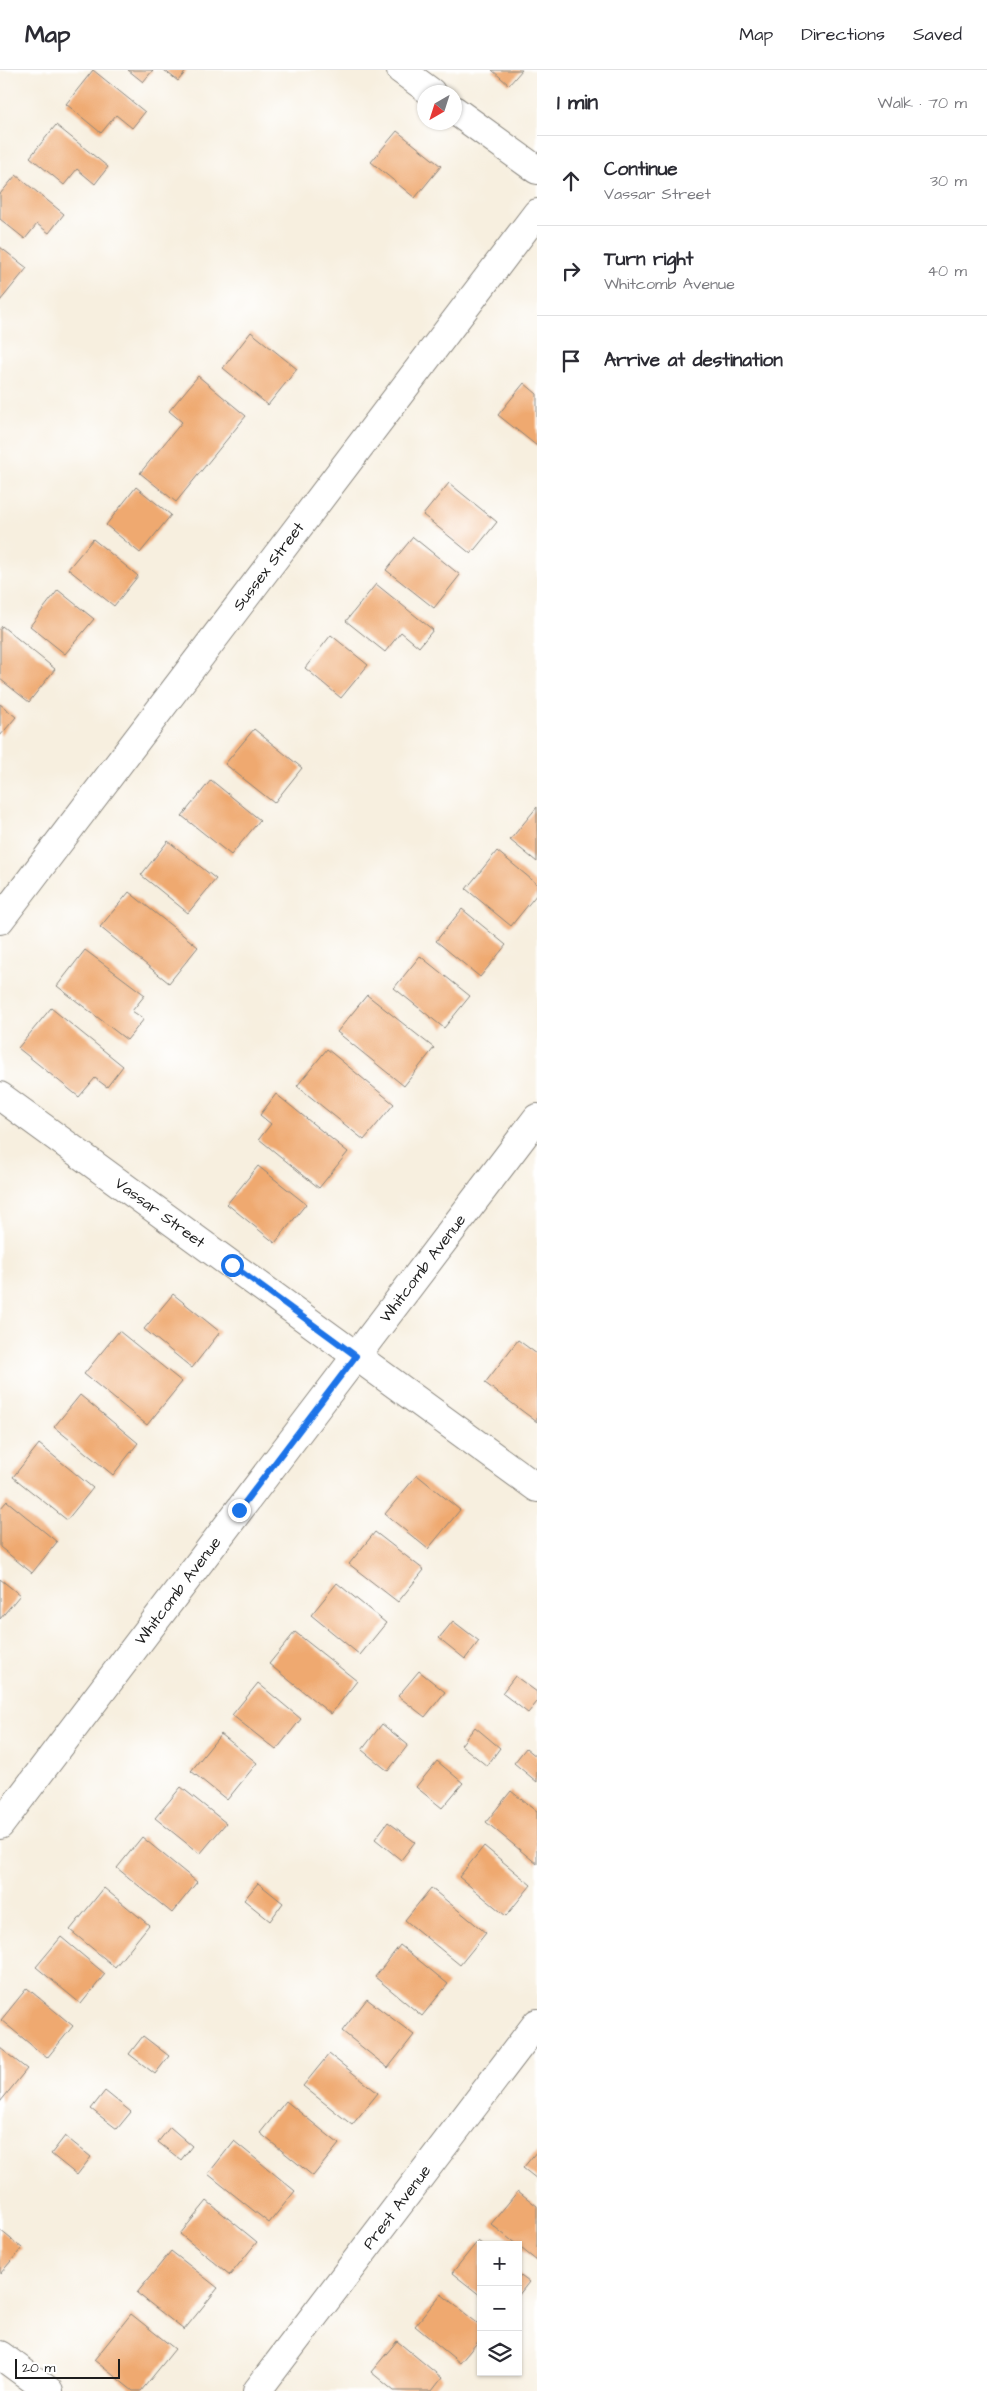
<!DOCTYPE html>
<html lang="en">
<head>
<meta charset="utf-8">
<style>
  :root { --surface:#fff; --page:#f2f2f3; --text:#2b2b33; --muted:#7c7c81; --line:#e1e1e2 }
  body { margin:0; font-family:"Architects Daughter",sans-serif; background:var(--page); color:var(--text) }
  .controls { position:absolute; right:15px; bottom:15px; display:grid; overflow:hidden; border-radius:0px; box-shadow:0 1px 4px #0004 }
  .controls button { width:45px; height:45px; display:grid; place-items:center; padding:0; border:0; border-bottom:1px solid var(--line); background:var(--surface); color:var(--text); font:25px sans-serif }
  .compass { position:absolute; left:417px; top:15px; width:45px; height:45px; border-radius:50%; background:var(--surface); box-shadow:0 1px 4px #0004; rotate:219deg }
  .scale { position:absolute; left:15px; bottom:12px; width:105px; box-sizing:border-box; padding-left:5px; border:2px solid #1c1c1c; border-top:0; font-size:14px; line-height:18px; white-space:nowrap; color:#1c1c1c; -webkit-text-stroke:4px #fff; paint-order:stroke }
  .stop { position:absolute; width:15px; height:15px; margin:-11px; border:4px solid #1a73e8; border-radius:50%; background:#fff }
  .stop.end { background:#1a73e8; border-color:#fff; box-shadow:0 1px 5px #0008 }
  .list { margin:0; padding:0; list-style:none }
  h2 { display:flex; justify-content:space-between; align-items:center; height:65px; margin:0; padding:0 20px; font-size:21px }
  h2 small { font-size:16px; font-weight:400; color:var(--muted) }
  .list li { display:grid; grid-template-columns:32px 1fr auto; gap:15px; align-items:center; box-sizing:border-box; height:90px; padding:0 20px; border-top:1px solid var(--line) }
  .list b { display:block; font-size:19px; white-space:nowrap }
  .list p { margin:0; font-size:16px; white-space:nowrap; color:var(--muted) }
  .list em { font-size:16px; font-style:normal; color:var(--muted) }
  .icon { flex:none; width:28px; height:28px; fill:none; stroke:currentColor; stroke-width:2; stroke-linecap:round; stroke-linejoin:round }
  .map { position:relative; flex:none; width:537px; height:2321px; overflow:hidden }
  header { display:flex; align-items:center; gap:30px; box-sizing:border-box; height:70px; padding:0 25px; background:var(--surface); border-bottom:1px solid var(--line) }
  header strong { font-size:24px }
  nav { display:flex; gap:28px; margin-inline-start:auto; font-size:18px }
  main { display:flex }
  aside { flex:1; background:var(--surface) }
  .map>svg:first-child { display:block }
  .building { fill:#efa970 }
  .lines { fill:none; stroke-linecap:round; stroke-linejoin:round }
  .street-casing { stroke:#8a867e; stroke-width:30 }
  .street { stroke:#fff; stroke-width:28 }
  .route { stroke:#1a73e8; stroke-width:6 }
  .labels { text-anchor:middle; dominant-baseline:central; stroke-width:4; stroke-linejoin:round; paint-order:stroke }
  .street-label { font-size:16px; fill:#1c1c1c; stroke:#fff }
</style>
</head>
<body>
<header>
<strong>Map</strong>
<nav><a>Map</a><a>Directions</a><a>Saved</a></nav>
</header>
<main>
<div class="map">
<svg width="537" height="2321" viewBox="0 0 537 2321">
  <rect width="100%" height="100%" fill="#fff"/>
  <filter id="ink" filterUnits="userSpaceOnUse"><feTurbulence type="fractalNoise" baseFrequency=".02" numOctaves="2"/><feDisplacementMap in="SourceGraphic" scale="10" xChannelSelector="R" yChannelSelector="G"/><feConvolveMatrix kernelMatrix="1 2 1 2 8 2 1 2 1" color-interpolation-filters="sRGB"/></filter>
  <filter id="wash" filterUnits="userSpaceOnUse"><feTurbulence type="fractalNoise" baseFrequency=".0096" numOctaves="4" result="noise"/><feDisplacementMap in="SourceGraphic" scale="20" xChannelSelector="R" yChannelSelector="G"/><feGaussianBlur stdDeviation="1.12" result="paint"/><feColorMatrix in="noise" values="0 0 0 0 0 0 0 0 0 0 0 0 0 0 0 0 0 1.4 0 .05"/><feComposite in="paint" operator="in"/></filter>
  <g filter="url(#wash)">
    <rect width="100%" height="100%" fill="#f7efdf"/>
    <g id="blocks">
      <!-- building -->
      <path class="building" d="M93,0L145,42L132,58L116,45L101,63L66,34Z
        M128,0H153L143,12Z
        M164,0H187L178,11Z
        M492,0H522L509,15Z
        M56,55L108,97L95,114L77,99L64,115L30,87Z
        M397,61L441,96L415,128L371,92Z
        M16,105L64,144L49,163L37,154L25,169L0,149V124Z
        M0,177L27,198L0,231Z
        M251,262L297,299L268,335L223,298Z
        M198,306L246,346L176,432L140,403L182,352L169,341Z
        M524,313L537,324V376L498,345Z
        M449,413L497,452L471,484L423,445Z
        M136,417L171,445L140,483L106,455Z
        M413,467L460,505L434,538L386,500Z
        M93,469L138,506L114,536L68,499Z
        M376,514L433,560L419,577L401,562L385,582L346,551Z
        M58,520L94,549L65,584L30,556Z
        M2,556L55,599L29,632L0,609V559Z
        M331,565L368,595L341,628L305,598Z
        M0,634L16,647L0,666Z
        M254,659L302,698L274,733L225,694Z
        M211,710L260,750L231,785L182,746Z
        M537,737V792L510,770Z
        M168,771L216,809L188,843L141,805Z
        M497,781L537,814V824L511,856L466,819Z
        M129,822L198,877L169,913L100,857Z
        M462,839L506,875L480,907L436,871Z
        M85,880L145,925L132,941L144,949L127,970L57,916Z
        M420,886L470,926L444,958L394,918Z
        M367,925L434,978L404,1016L337,962Z
        M51,938L123,996L107,1017L95,1008L79,1027L18,978Z
        M327,979L394,1034L364,1070L297,1016Z
        M276,1024L348,1082L319,1118L259,1069L271,1054L260,1045Z
        M258,1096L306,1134L275,1173L227,1134Z
        M173,1224L220,1262L192,1298L144,1259Z
        M119,1261L182,1312L147,1355L84,1304Z
        M518,1270L537,1284V1352L485,1313Z
        M80,1325L138,1373L113,1405L54,1357Z
        M39,1374L93,1418L67,1450L13,1407Z
        M417,1405L460,1440L428,1479L385,1444Z
        M7,1431L57,1472L32,1503L0,1477V1439Z
        M375,1462L424,1500L398,1532L349,1494Z
        M0,1509L20,1525L0,1549Z
        M337,1513L386,1553L360,1585L311,1545Z
        M453,1551L479,1571L465,1589L439,1568Z
        M295,1562L357,1611L331,1644L269,1594Z
        M419,1601L445,1622L425,1647L398,1626Z
        M515,1606L537,1622V1632L528,1643L502,1623Z
        M258,1613L301,1649L276,1680L232,1645Z
        M382,1654L408,1675L388,1701L362,1680Z
        M475,1657L500,1678L487,1696L461,1675Z
        M221,1664L257,1693L227,1730L191,1701Z
        M526,1678L537,1687V1712L514,1693Z
        M437,1691L463,1713L442,1738L416,1717Z
        M181,1717L226,1753L200,1784L155,1748Z
        M511,1721L537,1742V1794L486,1752Z
        M388,1752L415,1772L401,1790L375,1769Z
        M142,1767L197,1812L172,1843L117,1798Z
        M484,1776L531,1815L506,1846L459,1807Z
        M258,1813L283,1833L270,1851L244,1830Z
        M104,1818L149,1855L115,1897L70,1860Z
        M431,1818L486,1863L460,1895L405,1850Z
        M61,1867L105,1904L81,1934L36,1897Z
        M400,1875L448,1914L422,1946L375,1907Z
        M27,1918L73,1956L47,1988L1,1950Z
        M367,1929L414,1965L388,1998L342,1961Z
        M143,1966L169,1986L155,2004L129,1984Z
        M0,1978L27,1999L0,2032Z
        M329,1984L378,2023L352,2055L303,2016Z
        M105,2021L131,2042L117,2059L91,2039Z
        M286,2031L339,2074L313,2106L260,2063Z
        M170,2057L192,2076L181,2090L158,2072Z
        M65,2066L91,2087L77,2105L51,2084Z
        M234,2071L295,2121L269,2153L208,2104Z
        M537,2081V2109L523,2098Z
        M518,2121L537,2136V2191L491,2154Z
        M207,2131L257,2172L230,2205L180,2164Z
        M0,2160L22,2178L0,2204Z
        M478,2171L483,2175H481V2226L452,2203Z
        M171,2181L218,2218L184,2260L137,2223Z
        M518,2204L529,2212L518,2226Z
        M441,2224L481,2256V2268L460,2293L415,2256Z
        M131,2244L175,2279L141,2321H133L94,2290Z
        M397,2271L442,2308L432,2321H394L371,2302Z"/>
    </g>
  </g>
  <g filter="url(#ink)">
    <use href="#blocks" fill-opacity="0" stroke="#8a867e" stroke-width="1"/>
    <g class="lines">
      <!-- street casing -->
      <g class="street-casing">
        <g id="street">
          <path d="M401,0L431,22"/>
          <path d="M454,40L537,100"/>
          <path id="s1" d="M0,850L537,143"/>
          <path id="s2" d="M0,1026L537,1418"/>
          <path id="s3" d="M0,1755L537,1048"/>
          <path d="M0,2285L49,2321"/>
          <path id="s4" d="M257,2321L537,1953"/>
        </g>
      </g>
      <!-- street -->
      <use href="#street" class="street"/>
    </g>
  </g>
  <g class="lines" filter="url(#ink)">
    <!-- route -->
    <path class="route" d="M232,1195L356,1286L239,1440"/>
  </g>
  <g class="labels">
    <!-- street labels -->
    <g class="street-label">
      <text stroke="none"><textPath href="#s1" startOffset="444">Sussex Street</textPath></text>
      <text stroke="none"><textPath href="#s2" startOffset="198">Vassar Street</textPath></text>
      <text stroke="none"><textPath href="#s3" startOffset="699">Whitcomb Avenue</textPath></text>
      <text stroke="none"><textPath href="#s3" startOffset="294">Whitcomb Avenue</textPath></text>
      <text stroke="none"><textPath href="#s4" startOffset="231">Prest Avenue</textPath></text>
    </g>
  </g>
</svg>
<div class="controls">
<button>+</button>
<button>−</button>
<button><svg class="icon" aria-label="layers" viewBox="0 0 24 24"><path d="M12 4l9 5-9 5-9-5zM3 14l9 5 9-5"/></svg></button>
</div>
<svg class="compass" viewBox="-18 -18 36 36"><path d="M0-13l5 13h-10z" fill="#e53935"/><path d="M0 13l5-13h-10z" fill="#7c7c81"/></svg>
<div class="scale">20 m</div>
<div class="stop" style="left:232px;top:1195px"></div>
<div class="stop end" style="left:239px;top:1440px"></div>
</div>
<aside>
<h2>1 min<small>Walk · 70 m</small></h2>
<ul class="list">
<li><svg class="icon" aria-label="ahead" viewBox="0 0 24 24"><path d="M12 20V5M6 11l6-6 6 6"/></svg><div><b>Continue</b><p>Vassar Street</p></div><em>30 m</em></li>
<li><svg class="icon" aria-label="right" viewBox="0 0 24 24"><path d="M7 20v-9h11M14 6l5 5-5 5"/></svg><div><b>Turn right</b><p>Whitcomb Avenue</p></div><em>40 m</em></li>
<li><svg class="icon" aria-label="arrive" viewBox="0 0 24 24"><path d="M6 21V4h12l-3 4 3 4H6"/></svg><div><b>Arrive at destination</b></div></li>
</ul>
</aside>
</main>
</body>
</html>
